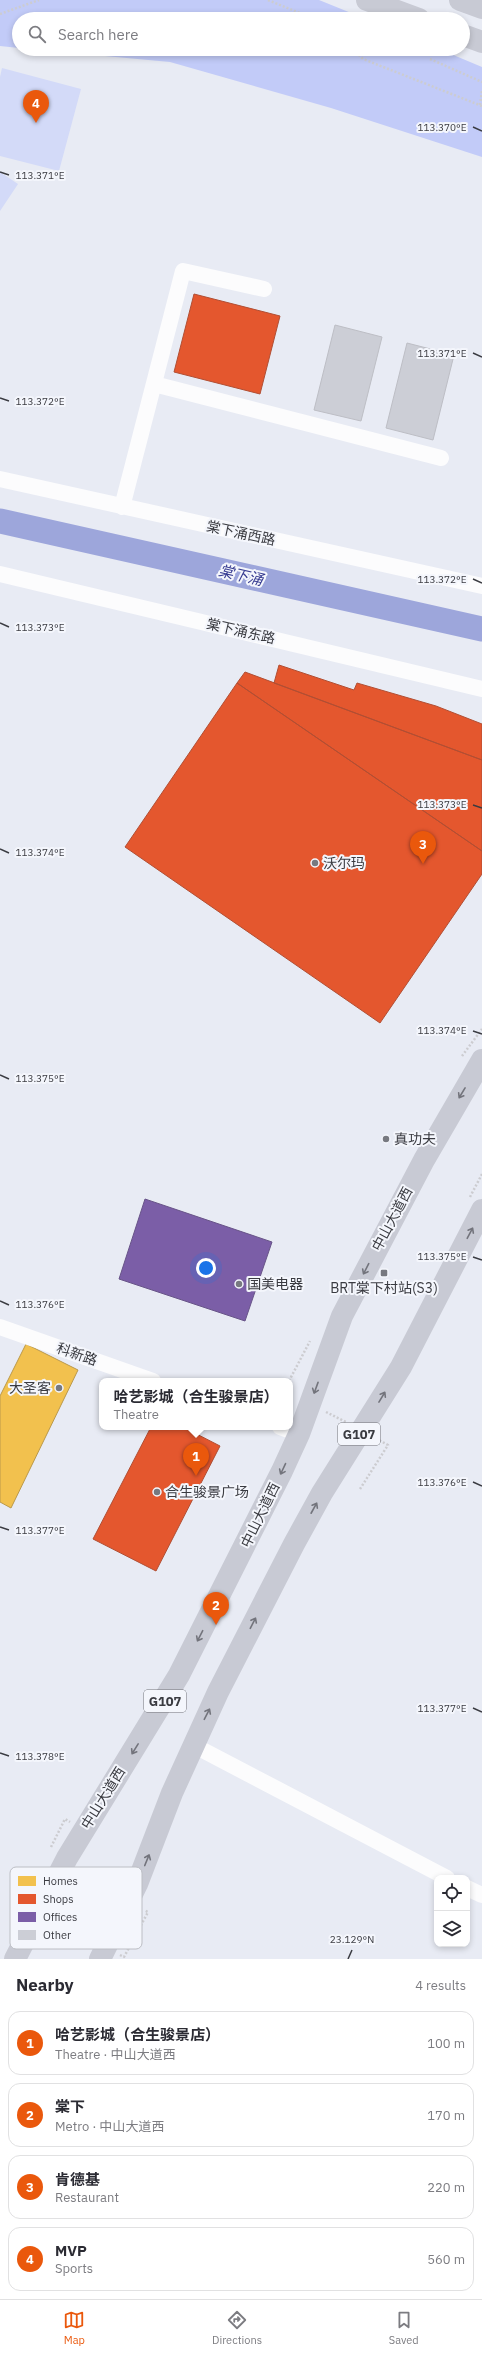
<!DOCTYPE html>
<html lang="en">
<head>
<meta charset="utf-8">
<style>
  :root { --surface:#fff; --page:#f7f7f7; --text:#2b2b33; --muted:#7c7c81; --line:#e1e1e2; --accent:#ea580c }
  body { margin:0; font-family:"IBM Plex Sans","Noto Sans SC",sans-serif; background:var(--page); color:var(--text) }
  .controls { position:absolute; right:12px; bottom:12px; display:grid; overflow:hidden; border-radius:8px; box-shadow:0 2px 6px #0003 }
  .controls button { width:36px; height:36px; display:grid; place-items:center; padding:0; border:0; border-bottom:1px solid var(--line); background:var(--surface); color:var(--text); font:20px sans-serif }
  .you { position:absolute; left:206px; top:1268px; width:14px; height:14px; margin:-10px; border:3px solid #fff; border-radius:50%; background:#1a73e8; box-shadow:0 0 0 6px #1a73e833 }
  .badge { display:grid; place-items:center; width:26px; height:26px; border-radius:50%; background:var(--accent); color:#fff; font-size:13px; font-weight:700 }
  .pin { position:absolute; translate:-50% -33px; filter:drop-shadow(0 1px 2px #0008) }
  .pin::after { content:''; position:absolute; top:21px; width:14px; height:12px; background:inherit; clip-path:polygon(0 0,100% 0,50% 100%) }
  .popup { position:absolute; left:99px; top:1378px; width:194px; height:52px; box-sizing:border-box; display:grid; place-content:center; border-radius:8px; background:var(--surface); filter:drop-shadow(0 1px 3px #0005); font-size:13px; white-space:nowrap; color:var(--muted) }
  .popup b { font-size:15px; color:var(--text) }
  .popup::after { content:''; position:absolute; left:50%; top:100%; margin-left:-8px; border:8px solid transparent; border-top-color:var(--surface) }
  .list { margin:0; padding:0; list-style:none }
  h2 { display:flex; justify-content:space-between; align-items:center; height:52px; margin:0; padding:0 16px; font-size:17px }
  h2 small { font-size:13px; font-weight:400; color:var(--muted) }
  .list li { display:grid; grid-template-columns:26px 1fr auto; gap:12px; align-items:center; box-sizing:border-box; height:64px; margin:0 8px 8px; padding:0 8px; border:1px solid var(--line); border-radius:12px }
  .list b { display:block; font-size:15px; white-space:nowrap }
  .list p { margin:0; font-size:13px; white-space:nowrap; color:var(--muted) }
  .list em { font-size:13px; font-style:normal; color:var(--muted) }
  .icon { flex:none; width:22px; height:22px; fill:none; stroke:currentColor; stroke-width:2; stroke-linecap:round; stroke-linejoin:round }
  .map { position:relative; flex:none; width:482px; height:1959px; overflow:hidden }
  .search { position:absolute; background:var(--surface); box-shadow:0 2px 6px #0003; left:12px; right:12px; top:12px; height:44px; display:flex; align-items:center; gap:10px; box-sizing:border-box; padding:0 14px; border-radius:22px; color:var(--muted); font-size:15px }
  .sheet { height:340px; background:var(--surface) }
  nav { display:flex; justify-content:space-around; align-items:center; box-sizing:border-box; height:56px; border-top:1px solid var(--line); background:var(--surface); font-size:11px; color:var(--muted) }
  nav a { display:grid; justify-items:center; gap:2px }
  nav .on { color:var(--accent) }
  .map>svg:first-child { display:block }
  .green { fill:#d3daf8 }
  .forest { fill:#c2cbf8 }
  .homes { fill:#f2c14e; stroke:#bb994a }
  .shops { fill:#e4572e; stroke:#b14f34 }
  .offices { fill:#7b5ea7; stroke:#685488 }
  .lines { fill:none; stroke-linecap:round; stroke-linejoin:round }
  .river { stroke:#9da6db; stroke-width:25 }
  .building { fill:#ccced6; stroke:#bdbec5 }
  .path { stroke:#ccccd0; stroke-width:2.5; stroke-dasharray:2 2; stroke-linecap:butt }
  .minor { stroke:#fcfcfd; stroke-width:16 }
  .highway { stroke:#c8cad4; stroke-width:22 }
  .oneway { stroke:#73747c }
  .ticks { fill:none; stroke:#3a3b41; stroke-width:1.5 }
  .poi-dot { fill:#777980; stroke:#f4f6fc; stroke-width:1.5 }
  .labels { text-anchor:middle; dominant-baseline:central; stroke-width:4; stroke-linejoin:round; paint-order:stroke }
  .shield { fill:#f4f6fc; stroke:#727379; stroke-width:1 }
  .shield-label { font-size:13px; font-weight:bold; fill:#3a3b41 }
  .street-label { font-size:14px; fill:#3a3b41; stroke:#f4f6fc }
  .poi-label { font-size:14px; fill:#3a3b41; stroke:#f4f6fc; text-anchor:start }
  .water-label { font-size:15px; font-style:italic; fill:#383d92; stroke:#f4f6fc }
  .key { fill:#f4f6fc; stroke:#bcbec4; stroke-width:1 }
  .key-label { font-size:11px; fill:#3a3b41 }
  .ticks-label { font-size:10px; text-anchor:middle; fill:#3a3b41; stroke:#f4f6fc; stroke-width:4; stroke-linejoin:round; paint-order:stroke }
</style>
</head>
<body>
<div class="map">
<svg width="482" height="1959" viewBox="0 0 482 1959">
  <rect width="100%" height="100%" fill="#e8ebf4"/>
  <!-- green -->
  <path class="green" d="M2,68L81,89L59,171L0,156V77Z
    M0,172L18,184L0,211Z"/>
  <!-- forest -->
  <path class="forest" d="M0,0H319L366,19H19V48L0,46Z
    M29,49H439L482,67V157L331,108L170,62Z"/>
  <!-- homes -->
  <path class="homes" d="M26,1344L78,1370L11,1508L0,1502V1396Z"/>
  <!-- shops -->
  <path class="shops" d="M194,294L280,316L260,394L174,372Z
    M279,665L354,690L357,683L436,706L482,724V760L274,683Z
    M245,672L482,760V851L237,683Z
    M237,683L482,851V874L380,1023L125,847Z
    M151,1427H183L220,1446L156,1571L93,1539Z"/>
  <!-- offices -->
  <path class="offices" d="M145,1199L272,1242L245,1321L119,1279Z"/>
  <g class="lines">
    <!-- river -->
    <path class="river" d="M0,521L482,629"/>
  </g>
  <!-- building -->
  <path class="building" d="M335,325L382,337L361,421L314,410Z
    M407,343L454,355L433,440L386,428Z"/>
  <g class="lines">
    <!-- path -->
    <path class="path" d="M268,0L314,19
      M0,14L39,0
      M353,49L363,59L482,106
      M430,59L482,82
      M480,105L482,91
      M462,1056L482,1029
      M470,1197L482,1174
      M289,1381L310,1341
      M326,1412L346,1422
      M360,1489L388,1445L375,1438
      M51,1847L65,1819L70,1822
      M76,1875L113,1893
      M23,1907L20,1905L36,1876
      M120,1955L124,1957L148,1912L144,1910"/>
    <!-- minor -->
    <path class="minor" d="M154,384L441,458
      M0,479L482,586
      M122,507L183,271L264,289
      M0,574L482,689
      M0,1327L153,1381
      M280,1427L299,1434
      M193,1745L447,1878
      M467,1888L482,1895"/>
    <!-- highway -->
    <path class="highway" d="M367,0L419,19
      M460,0L482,8
      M463,35L482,42
      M15,1959L67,1858L179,1675L282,1471L299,1434L342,1316L424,1160L482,1060
      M100,1959L137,1884L172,1793L218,1692L294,1544L322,1493L401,1367L482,1210"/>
  </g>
  <!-- one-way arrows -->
  <defs><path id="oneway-shaft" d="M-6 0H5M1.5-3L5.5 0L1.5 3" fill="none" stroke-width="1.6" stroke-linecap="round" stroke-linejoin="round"/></defs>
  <g class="oneway">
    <use href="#oneway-shaft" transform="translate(462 1093) rotate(121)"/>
    <use href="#oneway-shaft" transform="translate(470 1233) rotate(-62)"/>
    <use href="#oneway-shaft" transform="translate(366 1269) rotate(117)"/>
    <use href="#oneway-shaft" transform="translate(316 1388) rotate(110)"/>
    <use href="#oneway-shaft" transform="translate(382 1397) rotate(-59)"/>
    <use href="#oneway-shaft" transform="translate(283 1469) rotate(115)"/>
    <use href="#oneway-shaft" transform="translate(314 1508) rotate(-61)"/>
    <use href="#oneway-shaft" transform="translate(253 1623) rotate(-63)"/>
    <use href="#oneway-shaft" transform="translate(200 1636) rotate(117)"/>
    <use href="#oneway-shaft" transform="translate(207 1714) rotate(-63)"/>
    <use href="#oneway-shaft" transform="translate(135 1749) rotate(122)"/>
    <use href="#oneway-shaft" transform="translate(147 1860) rotate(-68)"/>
  </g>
  <!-- ticks -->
  <path class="ticks" d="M473,127L482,131M0,172L9,175M473,353L482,357M0,398L9,401M473,579L482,583M0,623L9,627M473,805L482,808M0,849L9,853M473,1031L482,1034M0,1075L9,1079M473,1257L482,1260M0,1301L9,1305M473,1482L482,1486M0,1527L9,1530M473,1708L482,1712M0,1753L9,1756M348,1959L352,1950"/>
  <!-- markers -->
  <g class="poi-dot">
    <circle cx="315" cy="863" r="4"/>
    <circle cx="386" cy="1139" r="4"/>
    <rect x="380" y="1269" width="8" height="8" rx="2"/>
    <circle cx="239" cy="1284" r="4"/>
    <circle cx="59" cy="1388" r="4"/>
    <circle cx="157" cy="1492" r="4"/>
  </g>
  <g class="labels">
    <!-- shield labels -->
    <g class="shield">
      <rect x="338" y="1423" width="42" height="22" rx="3"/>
      <rect x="144" y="1690" width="42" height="22" rx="3"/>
    </g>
    <g class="shield-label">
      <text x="359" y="1434">G107</text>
      <text x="165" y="1701">G107</text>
    </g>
    <!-- street labels -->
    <g class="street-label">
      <text transform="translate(241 533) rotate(12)">棠下涌西路</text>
      <text transform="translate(241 631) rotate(13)">棠下涌东路</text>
      <text transform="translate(392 1219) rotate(-62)">中山大道西</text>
      <text transform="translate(77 1354) rotate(19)">科新路</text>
      <text transform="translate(260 1515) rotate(-64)">中山大道西</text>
      <text transform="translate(103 1798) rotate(-58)">中山大道西</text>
    </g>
    <!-- poi labels -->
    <g class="poi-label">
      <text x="323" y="863">沃尔玛</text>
      <text x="394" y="1139">真功夫</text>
      <text x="247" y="1284">国美电器</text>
      <text x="384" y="1288" text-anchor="middle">BRT棠下村站(S3)</text>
      <text x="51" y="1388" text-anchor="end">大圣客</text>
      <text x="165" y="1492">合生骏景广场</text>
    </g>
    <!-- water labels -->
    <g class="water-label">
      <text transform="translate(241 575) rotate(13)">棠下涌</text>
    </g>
  </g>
  <!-- legend -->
  <rect x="10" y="1867" width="132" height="82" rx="6" class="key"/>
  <rect x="18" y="1876" width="18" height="10" fill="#f2c14e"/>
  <rect x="18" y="1894" width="18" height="10" fill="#e4572e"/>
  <rect x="18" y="1912" width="18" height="10" fill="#7b5ea7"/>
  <rect x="18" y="1930" width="18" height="10" fill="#ccced6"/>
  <g class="key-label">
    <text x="43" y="1885">Homes</text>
    <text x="43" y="1903">Shops</text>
    <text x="43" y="1921">Offices</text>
    <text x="43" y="1939">Other</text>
  </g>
  <g class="ticks-label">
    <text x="442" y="131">113.370°E</text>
    <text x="40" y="179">113.371°E</text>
    <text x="442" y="357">113.371°E</text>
    <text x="40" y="405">113.372°E</text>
    <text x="442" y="583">113.372°E</text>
    <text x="40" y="631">113.373°E</text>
    <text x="442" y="808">113.373°E</text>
    <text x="40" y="856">113.374°E</text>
    <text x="442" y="1034">113.374°E</text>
    <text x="40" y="1082">113.375°E</text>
    <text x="442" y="1260">113.375°E</text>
    <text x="40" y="1308">113.376°E</text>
    <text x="442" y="1486">113.376°E</text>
    <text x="40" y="1534">113.377°E</text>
    <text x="442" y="1712">113.377°E</text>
    <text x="40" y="1760">113.378°E</text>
    <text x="352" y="1943">23.129°N</text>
  </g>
</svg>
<div class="controls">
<button><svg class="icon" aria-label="locate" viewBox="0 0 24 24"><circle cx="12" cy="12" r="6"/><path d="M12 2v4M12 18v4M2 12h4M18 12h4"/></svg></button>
<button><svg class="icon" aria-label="layers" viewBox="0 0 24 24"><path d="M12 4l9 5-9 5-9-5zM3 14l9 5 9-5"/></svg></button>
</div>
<div class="you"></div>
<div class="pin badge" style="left:196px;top:1476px">1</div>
<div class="popup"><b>哈艺影城（合生骏景店）</b>Theatre</div>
<div class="pin badge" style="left:216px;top:1625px">2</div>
<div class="pin badge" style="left:423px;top:864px">3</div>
<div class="pin badge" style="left:36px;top:123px">4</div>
<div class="search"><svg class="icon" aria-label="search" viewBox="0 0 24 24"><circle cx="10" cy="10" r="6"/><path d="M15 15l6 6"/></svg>Search here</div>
</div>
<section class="sheet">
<h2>Nearby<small>4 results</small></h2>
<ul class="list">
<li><span class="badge">1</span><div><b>哈艺影城（合生骏景店）</b><p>Theatre · 中山大道西</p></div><em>100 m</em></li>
<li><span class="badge">2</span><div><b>棠下</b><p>Metro · 中山大道西</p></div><em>170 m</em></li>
<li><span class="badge">3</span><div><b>肯德基</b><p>Restaurant</p></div><em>220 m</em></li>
<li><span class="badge">4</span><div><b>MVP</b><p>Sports</p></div><em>560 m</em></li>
</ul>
</section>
<nav>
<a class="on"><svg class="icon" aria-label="map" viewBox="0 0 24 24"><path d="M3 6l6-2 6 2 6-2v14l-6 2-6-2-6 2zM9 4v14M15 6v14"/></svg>Map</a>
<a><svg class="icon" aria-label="directions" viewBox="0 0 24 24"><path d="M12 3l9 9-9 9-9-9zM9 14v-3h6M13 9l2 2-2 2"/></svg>Directions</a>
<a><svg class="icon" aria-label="saved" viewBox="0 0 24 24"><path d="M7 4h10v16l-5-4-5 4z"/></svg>Saved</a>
</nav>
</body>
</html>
